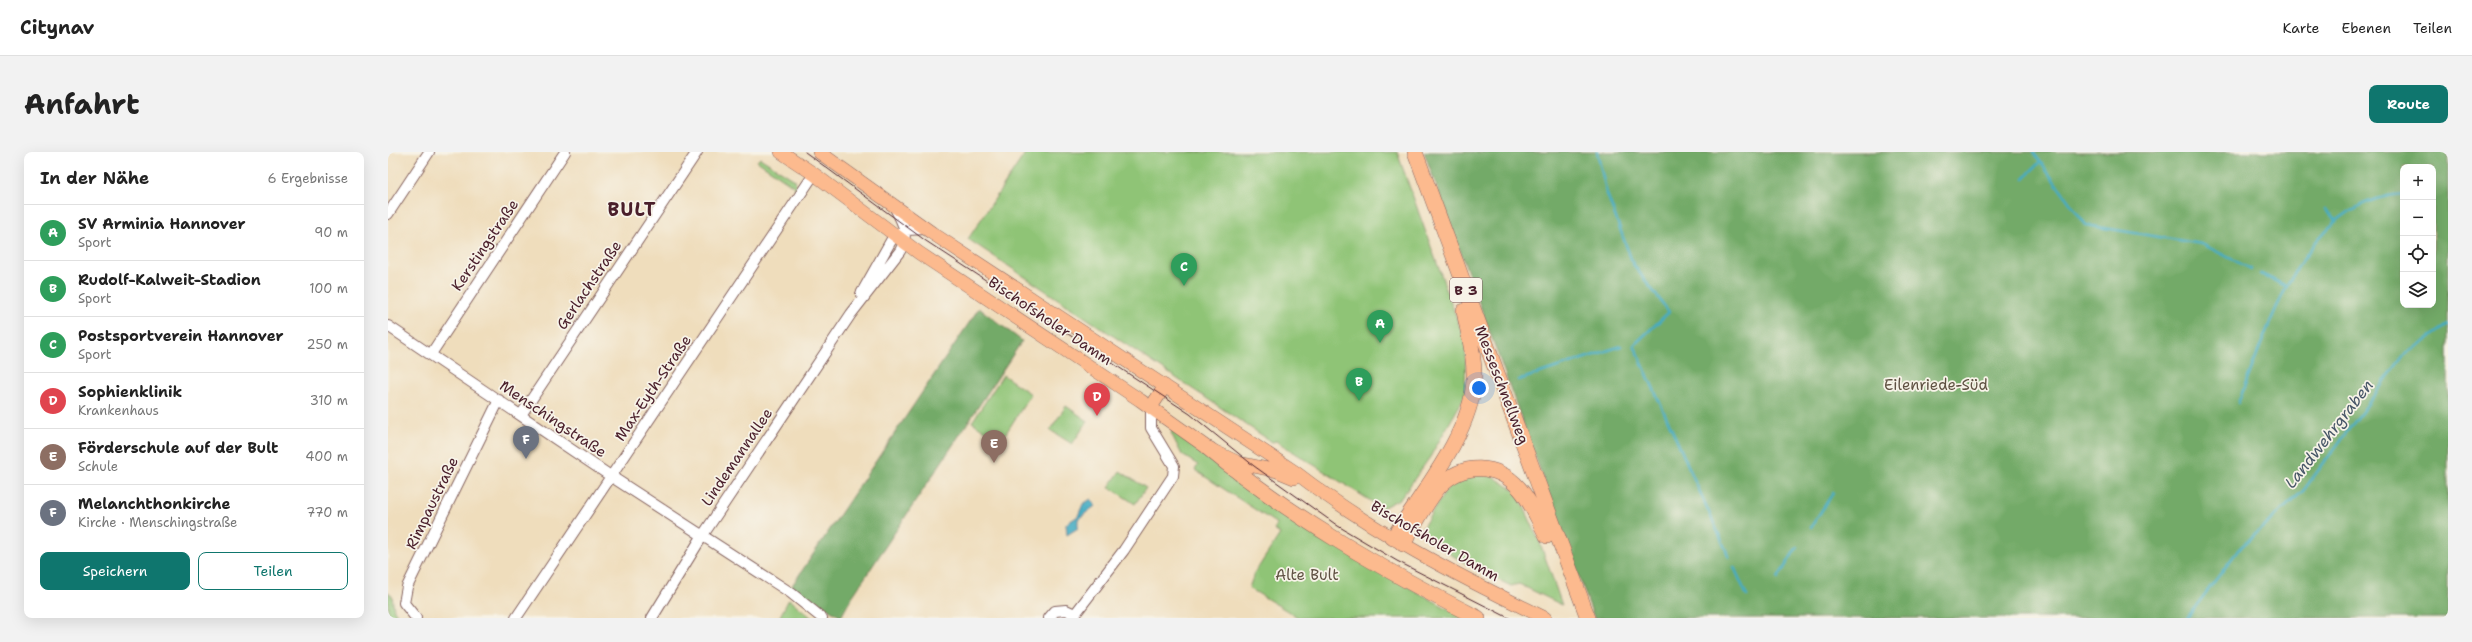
<!DOCTYPE html>
<html lang="de">
<head>
<meta charset="utf-8">
<style>
  :root { --surface:#fff; --page:#f2f2f2; --text:#222; --muted:#767676; --line:#e0e0e0; --accent:#0f766e }
  body { margin:0; font-family:"Shantell Sans",sans-serif; background:var(--page); color:var(--text) }
  .controls { position:absolute; right:12px; top:12px; display:grid; overflow:hidden; border-radius:8px; box-shadow:0 4px 16px #0002 }
  .controls button { width:36px; height:36px; display:grid; place-items:center; padding:0; border:0; border-bottom:1px solid var(--line); background:var(--surface); color:var(--text); font:20px sans-serif }
  .you { position:absolute; left:1091px; top:236px; width:14px; height:14px; margin:-10px; border:3px solid #fff; border-radius:50%; background:#1a73e8; box-shadow:0 0 0 6px #1a73e833 }
  .badge { display:grid; place-items:center; width:26px; height:26px; border-radius:50%; background:var(--accent); color:#fff; font-size:13px; font-weight:700 }
  .pin { position:absolute; translate:-50% -33px; filter:drop-shadow(0 1px 2px #0008) }
  .pin::after { content:''; position:absolute; top:21px; width:14px; height:12px; background:inherit; clip-path:polygon(0 0,100% 0,50% 100%) }
  .list { margin:0; padding:0; list-style:none }
  h2 { display:flex; justify-content:space-between; align-items:center; height:52px; margin:0; padding:0 16px; font-size:17px }
  h2 small { font-size:13px; font-weight:400; color:var(--muted) }
  .list li { display:grid; grid-template-columns:26px 1fr auto; gap:12px; align-items:center; box-sizing:border-box; height:56px; padding:0 16px; border-top:1px solid var(--line) }
  .list b { display:block; font-size:15px; white-space:nowrap }
  .list p { margin:0; font-size:13px; white-space:nowrap; color:var(--muted) }
  .list em { font-size:13px; font-style:normal; color:var(--muted) }
  .actions { display:flex; gap:8px; padding:12px 16px }
  .actions a { flex:1; padding:9px 0; border:1px solid var(--accent); border-radius:8px; text-align:center; font-size:14px; color:var(--accent) }
  .actions .main { background:var(--accent); color:#fff }
  .icon { flex:none; width:22px; height:22px; fill:none; stroke:currentColor; stroke-width:2; stroke-linecap:round; stroke-linejoin:round }
  .map { position:relative; flex:none; width:2060px; height:466px; overflow:hidden; border-radius:8px }
  header { display:flex; align-items:center; gap:24px; box-sizing:border-box; height:56px; padding:0 20px; background:var(--surface); border-bottom:1px solid var(--line) }
  header strong { font-size:19px }
  nav { display:flex; gap:22px; margin-inline-start:auto; font-size:14px }
  .intro { display:flex; align-items:center; justify-content:space-between; box-sizing:border-box; height:96px; padding:0 24px }
  h1 { margin:0; font-size:28px }
  .button { padding:10px 18px; border-radius:8px; background:var(--accent); color:#fff; font-size:14px; font-weight:700 }
  main { display:flex; gap:24px; padding:0 24px }
  aside { flex:1; background:var(--surface); border-radius:8px; box-shadow:0 4px 16px #0002 }
  .map>svg:first-child { display:block }
  .green { fill:#8fc476; stroke:#6c7250 }
  .forest { fill:#73aa67; stroke:#5e6449; fill-rule:evenodd }
  .water { fill:#44acc3; stroke:#476677 }
  .lines { fill:none; stroke-linecap:round; stroke-linejoin:round }
  .stream { stroke:#44acc3; stroke-width:2.5 }
  .minor-casing { stroke:#84625e; stroke-width:12 }
  .major-casing { stroke:#84625e; stroke-width:14 }
  .highway-casing { stroke:#84625e; stroke-width:16 }
  .minor { stroke:#fff; stroke-width:10 }
  .major { stroke:#fcba8e; stroke-width:13 }
  .highway { stroke:#fcba8e; stroke-width:15 }
  .tram { stroke:#4a1f2b; stroke-width:1 }
  .labels { text-anchor:middle; dominant-baseline:central; stroke-width:3.5; stroke-linejoin:round; paint-order:stroke }
  .shield { fill:#f7f3e8; stroke:#7e5f64; stroke-width:1 }
  .shield-label { font-size:14px; font-weight:bold; fill:#4a1f2b }
  .street-label { font-size:15px; fill:#4a1f2b; stroke:#f7f3e8 }
  .park-label { font-size:15px; fill:#5f5142; stroke:#f7f3e8 }
  .water-label { font-size:16px; font-style:italic; fill:#485768; stroke:#f7f3e8 }
  .district-label { font-size:19px; font-weight:bold; letter-spacing:1px; fill:#4a1f2b; stroke:#f7f3e8 }
</style>
</head>
<body>
<header>
<strong>Citynav</strong>
<nav><a>Karte</a><a>Ebenen</a><a>Teilen</a></nav>
</header>
<div class="intro"><h1>Anfahrt</h1><a class="button">Route</a></div>
<main>
<aside>
<h2>In der Nähe<small>6 Ergebnisse</small></h2>
<ul class="list">
<li><span class="badge" style="background:#2e9e5b">A</span><div><b>SV Arminia Hannover</b><p>Sport</p></div><em>90 m</em></li>
<li><span class="badge" style="background:#2e9e5b">B</span><div><b>Rudolf-Kalweit-Stadion</b><p>Sport</p></div><em>100 m</em></li>
<li><span class="badge" style="background:#2e9e5b">C</span><div><b>Postsportverein Hannover</b><p>Sport</p></div><em>250 m</em></li>
<li><span class="badge" style="background:#e0444e">D</span><div><b>Sophienklinik</b><p>Krankenhaus</p></div><em>310 m</em></li>
<li><span class="badge" style="background:#8d6e63">E</span><div><b>Förderschule auf der Bult</b><p>Schule</p></div><em>400 m</em></li>
<li><span class="badge" style="background:#6b7280">F</span><div><b>Melanchthonkirche</b><p>Kirche · Menschingstraße</p></div><em>770 m</em></li>
</ul>
<div class="actions"><a class="main">Speichern</a><a>Teilen</a></div>
</aside>
<div class="map">
<svg width="2060" height="466" viewBox="0 0 2060 466">
  <rect width="100%" height="100%" fill="#f7f3e8"/>
  <filter id="ink" filterUnits="userSpaceOnUse"><feTurbulence type="fractalNoise" baseFrequency=".025" numOctaves="2"/><feDisplacementMap in="SourceGraphic" scale="8" xChannelSelector="R" yChannelSelector="G"/><feConvolveMatrix kernelMatrix="1 2 1 2 8 2 1 2 1" color-interpolation-filters="sRGB"/></filter>
  <filter id="wash" filterUnits="userSpaceOnUse"><feTurbulence type="fractalNoise" baseFrequency=".012" numOctaves="4" result="noise"/><feDisplacementMap in="SourceGraphic" scale="16" xChannelSelector="R" yChannelSelector="G"/><feGaussianBlur stdDeviation="0.9" result="paint"/><feColorMatrix in="noise" values="0 0 0 0 0 0 0 0 0 0 0 0 0 0 0 0 0 1.4 0 .05"/><feComposite in="paint" operator="in"/></filter>
  <g filter="url(#wash)">
    <rect width="100%" height="100%" fill="#efddbc"/>
    <!-- green -->
    <path class="green" d="M638,0H1009L1078,192L1077,244L1042,305L1013,346L994,356L888,289L884,290L580,87Z
      M372,6L407,28L409,37H406L407,35L369,9Z
      M615,223L643,242L613,289L584,270Z
      M678,254L700,269L684,292L662,278Z
      M785,278L839,322L967,406L1077,466H911L861,436L866,422L892,382L886,378L889,372L807,318L810,313L794,303L783,281Z
      M732,319L758,336L747,352L721,335Z
      M1100,321L1129,340L1151,388L1174,453L1131,432L1123,434C1090,418 1059,405 1033,378L1062,332L1070,325Z
      M0,440L4,443L6,458L11,466H0Z
      M401,447L424,466H391Z"/>
    <!-- forest -->
    <path class="forest" d="M1036,0H2060V466H1206ZM2015,15H2045V153H2015Z
      M591,156L634,189L464,445L453,465L403,435Z"/>
    <!-- water -->
    <path class="water" d="M703,347L707,354L690,367V376L679,383L678,372L690,364L695,352Z"/>
    <g class="lines">
      <!-- stream -->
      <path class="stream" d="M1209,0L1219,42L1245,112L1281,160L1246,193L1341,405
        M1645,0L1698,73L1814,92L1863,117
        M1636,26L1652,10
        M1937,57L1948,68
        M1873,122L1898,134
        M1131,228L1233,194
        M1850,251C1882,174 1915,48 2015,42
        M1423,375L1445,341
        M1346,415L1359,444
        M1390,426L1409,395
        M1799,466L1851,397L1915,339L2016,203L2060,173"/>
    </g>
  </g>
  <g filter="url(#ink)">
    <g class="lines">
      <!-- minor casing -->
      <g class="minor-casing">
        <path id="minor" d="M0,62L41,0
          M473,142L504,87L518,78L538,77
          M0,174L224,325L403,441L434,466
          M43,202L177,0
          M133,263L309,0
          M28,466L16,451L19,435L111,248
          M128,466L426,22
          M264,466L315,383L463,162L512,99C522,82 515,71 506,54
          M661,466L667,459L678,458L687,462
          M684,466L736,398L785,324L786,314L763,276V255"/>
      </g>
      <!-- major casing -->
      <g class="major-casing">
        <path id="major" d="M393,0L426,22L531,101L752,248L821,297L851,311L889,319L906,326
          M431,0L544,81L907,320C983,379 1070,424 1157,466
          M763,255L777,234"/>
      </g>
      <!-- highway casing -->
      <g class="highway-casing">
        <path id="highway" d="M1027,0L1200,466
          M821,297C903,365 995,418 1090,466
          M1005,386C1033,342 1084,280 1086,228C1087,204 1080,181 1076,159
          M1015,392C1027,373 1037,352 1051,335C1074,310 1109,311 1131,336C1143,349 1150,368 1159,384"/>
      </g>
      <!-- minor -->
      <use href="#minor" class="minor"/>
      <!-- major -->
      <use href="#major" class="major"/>
      <!-- highway -->
      <use href="#highway" class="highway"/>
      <!-- tram -->
      <path class="tram" d="M417,0L538,89L802,262L866,314L950,374L1009,409L1121,466"/>
    </g>
  </g>
  <g class="labels">
    <!-- shield labels -->
    <rect class="shield" x="1062" y="126" width="32" height="24" rx="3"/>
    <g class="shield-label">
      <text x="1078" y="138">B 3</text>
    </g>
    <!-- street labels -->
    <g class="street-label">
      <text transform="translate(97 93) rotate(-56)">Kerstingstraße</text>
      <text transform="translate(201 133) rotate(-56)">Gerlachstraße</text>
      <text transform="translate(662 169) rotate(34)">Bischofsholer Damm</text>
      <text transform="translate(1114 233) rotate(69)">Messeschnellweg</text>
      <text transform="translate(265 236) rotate(-56)">Max-Eyth-Straße</text>
      <text transform="translate(165 267) rotate(34)">Menschingstraße</text>
      <text transform="translate(349 305) rotate(-56)">Lindemannallee</text>
      <text transform="translate(44 351) rotate(-64)">Rimpaustraße</text>
      <text transform="translate(1047 389) rotate(30)">Bischofsholer Damm</text>
    </g>
    <!-- park labels -->
    <g class="park-label">
      <text x="1548" y="233">Eilenriede-Süd</text>
      <text x="919" y="423">Alte Bult</text>
    </g>
    <!-- water labels -->
    <g class="water-label">
      <text transform="translate(1941 282) rotate(-52)">Landwehrgraben</text>
    </g>
    <!-- district labels -->
    <g class="district-label">
      <text x="244" y="57">BULT</text>
    </g>
  </g>
</svg>
<div class="controls">
<button>+</button>
<button>−</button>
<button><svg class="icon" aria-label="locate" viewBox="0 0 24 24"><circle cx="12" cy="12" r="6"/><path d="M12 2v4M12 18v4M2 12h4M18 12h4"/></svg></button>
<button><svg class="icon" aria-label="layers" viewBox="0 0 24 24"><path d="M12 4l9 5-9 5-9-5zM3 14l9 5 9-5"/></svg></button>
</div>
<div class="you"></div>
<div class="pin badge" style="left:992px;top:191px;background:#2e9e5b">A</div>
<div class="pin badge" style="left:971px;top:249px;background:#2e9e5b">B</div>
<div class="pin badge" style="left:796px;top:134px;background:#2e9e5b">C</div>
<div class="pin badge" style="left:709px;top:264px;background:#e0444e">D</div>
<div class="pin badge" style="left:606px;top:311px;background:#8d6e63">E</div>
<div class="pin badge" style="left:138px;top:307px;background:#6b7280">F</div>
</div>
</main>
</body>
</html>
